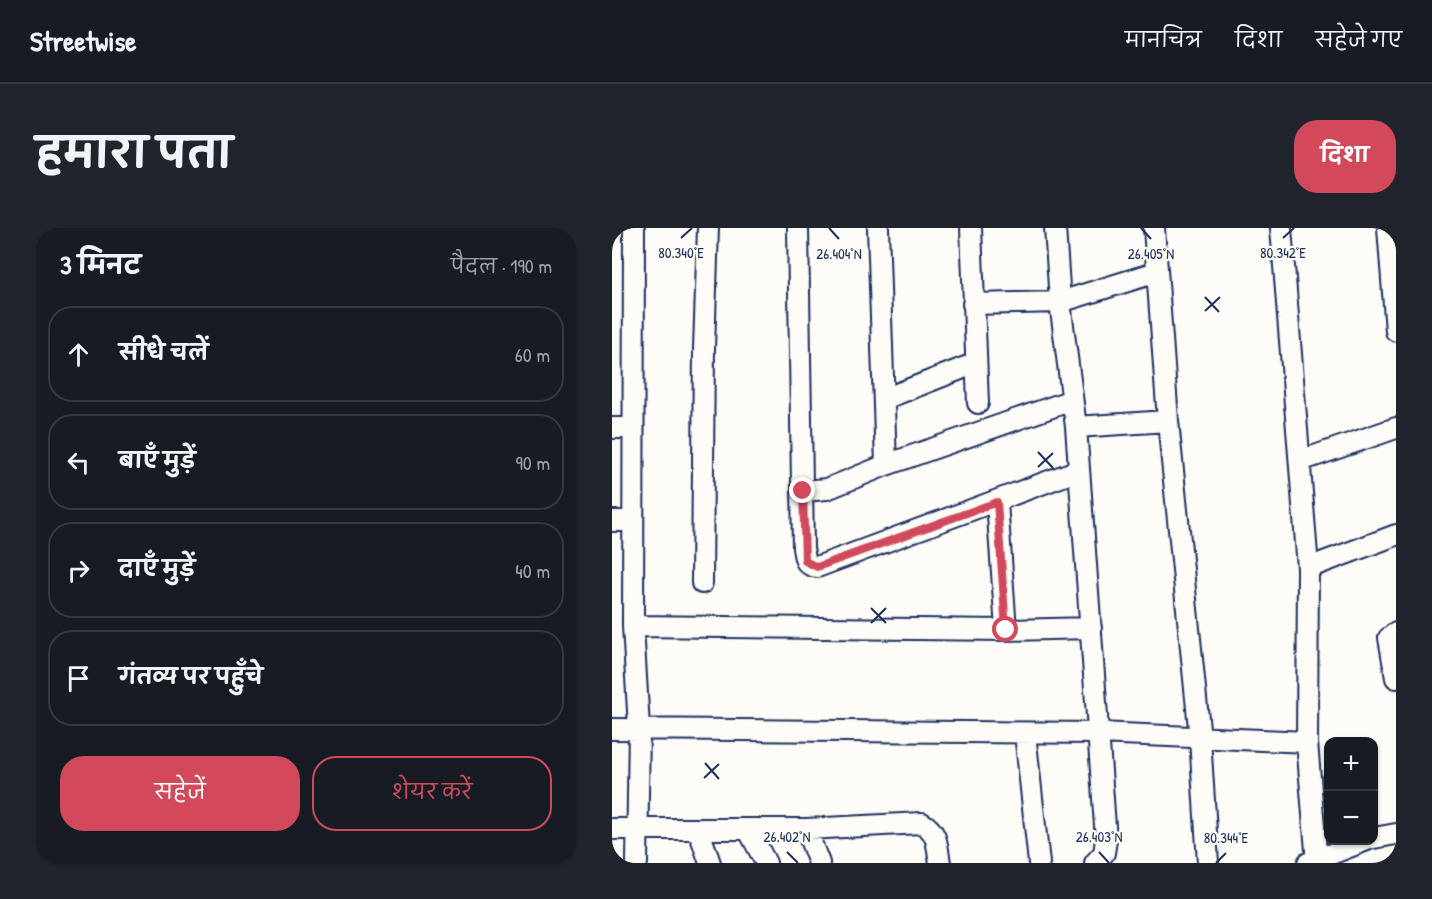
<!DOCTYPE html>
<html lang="hi">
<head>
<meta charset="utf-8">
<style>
  :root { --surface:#171b24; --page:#20242c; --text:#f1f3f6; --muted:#9ea1a6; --line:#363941; --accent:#d1495b }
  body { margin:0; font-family:"Patrick Hand","Playpen Sans Deva",sans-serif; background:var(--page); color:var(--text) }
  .controls { position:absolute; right:18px; bottom:18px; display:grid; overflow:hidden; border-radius:12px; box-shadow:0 2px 4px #0004 }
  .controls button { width:54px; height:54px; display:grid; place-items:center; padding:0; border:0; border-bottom:2px solid var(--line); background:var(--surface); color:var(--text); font:30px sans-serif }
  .stop { position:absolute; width:18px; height:18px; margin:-14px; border:4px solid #d1495b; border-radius:50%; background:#fff }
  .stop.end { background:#d1495b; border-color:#fff; box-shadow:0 2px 6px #0008 }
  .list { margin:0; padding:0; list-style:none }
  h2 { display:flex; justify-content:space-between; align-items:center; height:78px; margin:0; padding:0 24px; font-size:26px }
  h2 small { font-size:20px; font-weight:400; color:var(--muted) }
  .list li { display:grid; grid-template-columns:39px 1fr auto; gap:18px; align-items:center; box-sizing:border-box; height:96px; margin:0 12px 12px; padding:0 12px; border:2px solid var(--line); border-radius:24px }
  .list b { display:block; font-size:22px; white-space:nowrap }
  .list em { font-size:20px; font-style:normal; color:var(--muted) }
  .actions { display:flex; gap:12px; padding:18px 24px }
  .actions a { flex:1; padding:14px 0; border:2px solid var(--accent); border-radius:24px; text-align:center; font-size:21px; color:var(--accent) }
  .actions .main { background:var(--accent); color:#fff }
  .icon { flex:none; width:33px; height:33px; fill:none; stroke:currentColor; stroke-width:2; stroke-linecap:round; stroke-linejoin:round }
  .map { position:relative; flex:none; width:784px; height:635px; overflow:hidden; border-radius:24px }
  header { display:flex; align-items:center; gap:36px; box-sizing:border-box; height:84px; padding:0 30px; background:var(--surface); border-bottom:2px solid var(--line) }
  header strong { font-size:28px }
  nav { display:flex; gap:33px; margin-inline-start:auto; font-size:21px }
  .intro { display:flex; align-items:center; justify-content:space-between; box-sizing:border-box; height:144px; padding:0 36px }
  h1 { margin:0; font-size:42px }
  .button { padding:15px 27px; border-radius:24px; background:var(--accent); color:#fff; font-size:21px; font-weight:700 }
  main { display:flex; gap:36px; padding:0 36px }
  aside { flex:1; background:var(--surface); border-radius:24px; box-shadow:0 2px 4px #0004 }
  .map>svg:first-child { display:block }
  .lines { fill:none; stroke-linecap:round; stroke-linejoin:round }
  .minor-casing { stroke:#1b2f5e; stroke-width:24 }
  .minor { stroke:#fdfcf7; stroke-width:20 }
  .route { stroke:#d1495b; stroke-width:8 }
  .ticks { fill:none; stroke:#1b2f5e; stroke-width:2 }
  .ticks-label { font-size:15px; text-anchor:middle; fill:#1b2f5e; stroke:#fdfcf7; stroke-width:4.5; stroke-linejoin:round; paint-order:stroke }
</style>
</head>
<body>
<header>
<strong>Streetwise</strong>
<nav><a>मानचित्र</a><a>दिशा</a><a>सहेजे गए</a></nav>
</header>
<div class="intro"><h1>हमारा पता</h1><a class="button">दिशा</a></div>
<main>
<aside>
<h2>3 मिनट<small>पैदल · 190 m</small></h2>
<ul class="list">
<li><svg class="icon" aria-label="ahead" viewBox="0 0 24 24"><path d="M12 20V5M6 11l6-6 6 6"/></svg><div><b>सीधे चलें</b></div><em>60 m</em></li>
<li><svg class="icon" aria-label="left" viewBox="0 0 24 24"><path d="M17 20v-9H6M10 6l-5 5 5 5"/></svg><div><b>बाएँ मुड़ें</b></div><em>90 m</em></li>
<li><svg class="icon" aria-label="right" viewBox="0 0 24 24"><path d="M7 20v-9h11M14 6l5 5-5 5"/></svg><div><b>दाएँ मुड़ें</b></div><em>40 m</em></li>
<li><svg class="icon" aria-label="arrive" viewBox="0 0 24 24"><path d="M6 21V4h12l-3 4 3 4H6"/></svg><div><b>गंतव्य पर पहुँचे</b></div></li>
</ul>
<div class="actions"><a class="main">सहेजें</a><a>शेयर करें</a></div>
</aside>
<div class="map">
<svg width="784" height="635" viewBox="0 0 784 635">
  <rect width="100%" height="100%" fill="#fdfcf7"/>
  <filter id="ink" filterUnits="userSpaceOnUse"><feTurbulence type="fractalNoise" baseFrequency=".0167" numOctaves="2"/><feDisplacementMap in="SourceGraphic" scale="12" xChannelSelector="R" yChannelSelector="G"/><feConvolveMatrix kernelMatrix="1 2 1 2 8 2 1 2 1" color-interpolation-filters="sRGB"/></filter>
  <g filter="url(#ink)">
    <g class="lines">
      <!-- minor casing -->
      <g class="minor-casing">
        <path id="minor" d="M22,0L21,398L27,500L25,635
          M186,0L191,320C193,332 193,337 205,339L467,242
          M266,0L274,237
          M359,0L366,175
          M443,0L448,74L464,199L494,612L492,625L483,635
          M542,0L556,193L588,510L596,635
          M669,0L696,340L695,514L705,635
          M776,0L784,103
          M361,76L448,74L545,44
          M272,171L364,135
          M464,199L556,193
          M0,200H21
          M688,233L784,200
          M191,263L215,261L274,237L460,172
          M385,274L394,402
          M0,293H21
          M696,340L784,307
          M90,355L92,121L96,0
          M21,398L394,402L479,400
          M784,405L777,410L784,450
          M0,501L486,505L695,514
          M413,505L427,635
          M0,601H194L310,595C326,604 325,618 328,635
          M136,601L154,635
          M194,601L207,635
          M87,603L98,635
          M762,610L784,606
          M696,635L755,612"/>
      </g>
      <!-- minor -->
      <use href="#minor" class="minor"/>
    </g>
  </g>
  <g class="lines" filter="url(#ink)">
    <!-- route -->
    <path class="route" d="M191,263L193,333L205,339L385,274L394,402"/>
  </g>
  <!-- ticks -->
  <path class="ticks" d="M217,0L227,11M529,0L539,11M69,10L80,0M671,10L682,0M593,69L607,84M593,83L608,69M426,224L441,240M426,239L441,225M259,380L274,395M259,395L274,380M93,535L107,551M92,550L107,536M175,624L186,635M487,624L497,635M604,635L614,625"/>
  <g class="ticks-label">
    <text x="69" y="30">80.340°E</text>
    <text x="671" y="30">80.342°E</text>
    <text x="227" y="31">26.404°N</text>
    <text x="539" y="31">26.405°N</text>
    <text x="175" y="614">26.402°N</text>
    <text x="487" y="614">26.403°N</text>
    <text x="614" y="615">80.344°E</text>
  </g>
</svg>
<div class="controls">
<button>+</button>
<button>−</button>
</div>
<div class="stop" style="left:394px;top:402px"></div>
<div class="stop end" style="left:191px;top:263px"></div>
</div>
</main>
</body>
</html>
